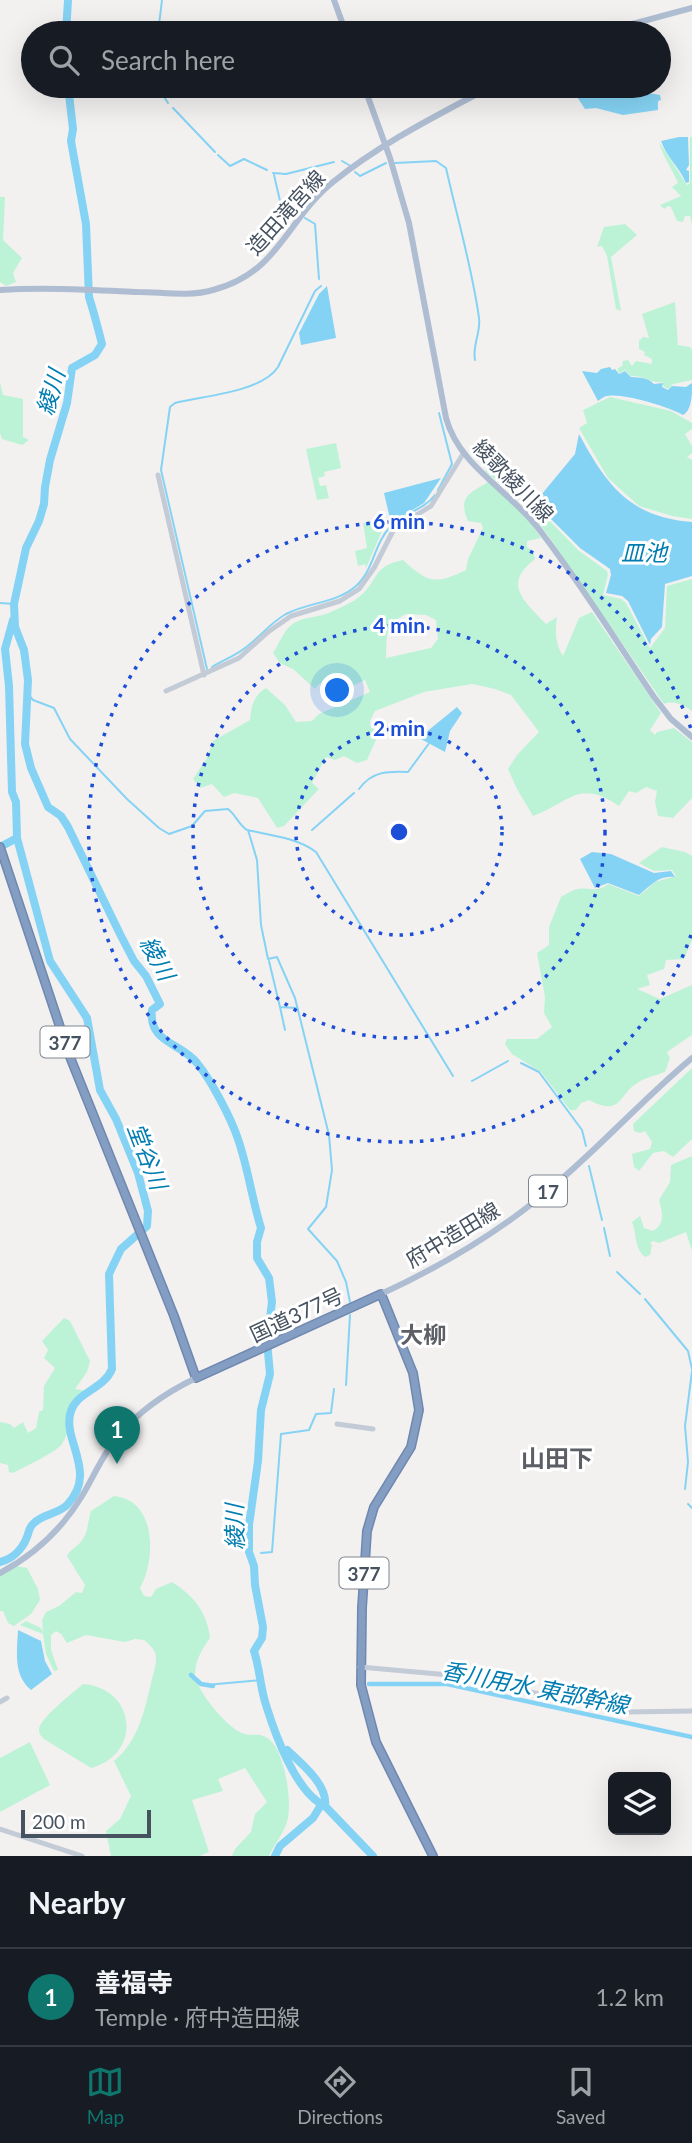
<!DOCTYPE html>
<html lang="en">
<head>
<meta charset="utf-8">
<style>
  :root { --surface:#171b24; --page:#242831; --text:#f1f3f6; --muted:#9ea1a6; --line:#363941; --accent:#0f766e }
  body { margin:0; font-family:Lato,"Noto Sans JP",sans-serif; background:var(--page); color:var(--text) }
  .controls { position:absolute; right:21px; bottom:21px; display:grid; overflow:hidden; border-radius:10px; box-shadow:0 7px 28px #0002 }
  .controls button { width:63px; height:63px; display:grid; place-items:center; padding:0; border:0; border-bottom:2px solid var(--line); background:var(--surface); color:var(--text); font:35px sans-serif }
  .scale { position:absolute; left:21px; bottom:18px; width:130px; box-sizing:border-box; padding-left:7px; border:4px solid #465260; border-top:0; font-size:19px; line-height:24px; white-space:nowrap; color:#465260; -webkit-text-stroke:5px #fff; paint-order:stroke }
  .you { position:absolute; left:338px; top:691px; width:24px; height:24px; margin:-18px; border:5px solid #fff; border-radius:50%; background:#1a73e8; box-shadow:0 0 0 10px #1a73e833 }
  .badge { display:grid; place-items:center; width:46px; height:46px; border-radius:50%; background:var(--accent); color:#fff; font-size:23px; font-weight:700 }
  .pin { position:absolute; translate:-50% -58px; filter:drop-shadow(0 2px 4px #0008) }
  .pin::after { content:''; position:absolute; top:37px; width:24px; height:21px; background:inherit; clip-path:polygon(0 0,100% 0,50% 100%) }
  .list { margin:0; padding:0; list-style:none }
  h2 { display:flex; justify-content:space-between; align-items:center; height:91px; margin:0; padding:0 28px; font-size:30px }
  h2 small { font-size:23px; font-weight:400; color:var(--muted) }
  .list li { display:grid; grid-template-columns:46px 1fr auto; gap:21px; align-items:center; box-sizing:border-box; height:98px; padding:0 28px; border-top:2px solid var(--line) }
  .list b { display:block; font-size:26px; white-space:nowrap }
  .list p { margin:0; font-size:23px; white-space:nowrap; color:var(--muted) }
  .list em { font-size:23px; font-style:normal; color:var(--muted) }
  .icon { flex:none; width:38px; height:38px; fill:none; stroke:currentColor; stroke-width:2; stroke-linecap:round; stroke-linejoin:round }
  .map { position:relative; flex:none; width:692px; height:1856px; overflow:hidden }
  .search { position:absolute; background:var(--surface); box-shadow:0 7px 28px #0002; left:21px; right:21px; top:21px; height:77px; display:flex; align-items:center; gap:18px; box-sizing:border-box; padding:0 24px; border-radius:38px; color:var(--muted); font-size:26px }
  .sheet { height:189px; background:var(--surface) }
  nav { display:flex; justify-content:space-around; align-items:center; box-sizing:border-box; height:98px; border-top:2px solid var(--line); background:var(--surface); font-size:19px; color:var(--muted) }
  nav a { display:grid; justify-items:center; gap:4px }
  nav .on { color:var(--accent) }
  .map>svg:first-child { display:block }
  .green { fill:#bcf3d6; fill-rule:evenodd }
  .water { fill:#85d3f4 }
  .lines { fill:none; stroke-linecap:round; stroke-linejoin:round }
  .stream { stroke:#85d3f4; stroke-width:2 }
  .canal { stroke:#85d3f4; stroke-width:4.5 }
  .river { stroke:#85d3f4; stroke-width:8 }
  .highway-casing { stroke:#6f88af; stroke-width:10 }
  .minor { stroke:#c3cbd6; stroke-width:5 }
  .major { stroke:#aebdd1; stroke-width:6 }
  .highway { stroke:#849dc3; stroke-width:7 }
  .ring { fill:none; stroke:#1d4ed8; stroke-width:3.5; stroke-dasharray:3.5 7 }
  .labels { text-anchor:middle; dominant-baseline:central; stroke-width:6; stroke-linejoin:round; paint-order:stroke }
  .shield { fill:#fff; stroke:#7e8690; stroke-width:2 }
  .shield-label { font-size:19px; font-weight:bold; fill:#465260 }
  .street-label { font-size:21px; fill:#465260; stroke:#fff }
  .water-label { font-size:23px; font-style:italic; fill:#017db1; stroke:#fff }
  .neighbourhood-label { font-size:23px; font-weight:bold; fill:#5c6066; stroke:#fff }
  .quarter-label { font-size:24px; font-weight:bold; fill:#5c6066; stroke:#fff }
  .centre { fill:#1d4ed8; stroke:#fff; stroke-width:3.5 }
  .ring-label { font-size:21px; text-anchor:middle; font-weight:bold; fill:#1d4ed8; stroke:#fff; stroke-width:6; stroke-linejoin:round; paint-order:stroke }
</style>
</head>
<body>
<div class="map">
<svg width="692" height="1856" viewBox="0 0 692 1856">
  <rect width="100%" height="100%" fill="#f3f0f0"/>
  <!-- green -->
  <path class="green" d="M690,137H692V224L690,216H685L683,222L677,221L671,207L668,206L664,209L660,205L681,196L672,187L678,183C672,169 663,157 659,142L687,185L690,183Z
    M0,197H5L3,240L22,258L13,273L16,282L6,286L0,282Z
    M625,224L637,235L611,257L621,311L616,309L607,256L602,246L597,247L604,227Z
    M675,302L678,345L690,347L692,350V380L673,384L668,389L663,386V382C651,384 644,375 631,376L625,370L620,373L618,372V368L622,366L623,361L628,360L632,366L636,361L652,364V359L644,355L645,352L639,349V341L643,337L649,338L642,314Z
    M0,382L3,395L23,399V437L29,440L22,445L2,439L0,433Z
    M610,397L671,411L692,423V429L685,434L692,446V453L687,457L692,460V519L672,516L639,506L608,478L579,428L587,423L583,410Z
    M336,443L341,468L324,472L325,476L318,478L320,486L326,485L329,498L317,500L306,449Z
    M489,466L505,471L528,492L525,502L520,501L485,471Z
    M488,482L526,516L541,538L527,541V547L533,551L535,559C502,584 524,601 546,624L557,617C555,631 555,643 563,656L579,618L592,612L661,713L650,730L655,735L657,732L674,728L692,742V798L673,818L658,816L655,802L657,791L646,787L636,793L629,791L619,806C579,778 569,803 533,816L517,789L508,769L517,755L539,732L511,695L495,689L472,684L424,692L375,711L370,721L371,727L379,733L367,760L357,763L344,756L335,760L326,757L312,783L319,789L284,826L277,828L258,798L234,793L224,797L212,784L200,788L193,779L207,758L213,741L250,720C251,706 254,695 266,688L285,705L296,722L312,721L319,714L370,692L365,680L352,686L339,678L319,684L315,689L293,669L280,663L273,653C278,645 283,633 290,626C300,617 313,618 326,614C336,610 346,605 355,600C380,583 369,567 403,560C428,583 435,585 466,570L468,559L483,528L481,523L468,521C457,496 471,493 488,482ZM406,614L426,615L436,620L438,639L431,648L386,658C387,635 384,625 406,614Z
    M529,506L534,515H544L578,550L607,571L608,575L603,595L621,599L626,603L650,648L665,628L667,586L692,579V711C683,705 675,700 664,704L548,535L525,507Z
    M380,520L382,531L366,568L365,564L358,566L355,551L367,548L363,523Z
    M662,847L685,852L692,856V940L684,959L666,960L664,969L647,975L650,985L637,989L660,999L692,985V1035L667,1052L670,1058L665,1072C657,1075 647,1077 639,1082C618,1093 623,1118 589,1100L581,1103L576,1110H570L541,1072L512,1054L505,1044L507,1039H537L552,1027L544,1013L545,997L537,953L549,945V927L561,897C566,894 572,890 578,889C589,887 598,893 608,884L639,896L655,882L676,876L672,870L654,871L639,863Z
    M692,1068V1139L673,1157L664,1151L653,1153L639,1171L634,1167L632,1154L650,1149L652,1142L645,1131L640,1133L634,1131L633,1124Z
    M692,1156V1251L686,1232L659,1243L653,1241L650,1243L652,1245L650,1255L645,1257C634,1248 637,1234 632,1222L640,1216L644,1228L653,1231C666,1223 662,1212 659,1200L670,1182L671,1165Z
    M64,1318L70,1321L90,1361L87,1372L75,1389L88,1391C59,1413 77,1420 62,1444C57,1452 22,1468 13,1473L9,1472L8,1465L0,1463V1422L10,1424L14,1428L23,1422L28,1433L36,1428L39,1412L43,1410L44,1386L55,1368L44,1358L48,1350L42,1341Z
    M114,1496C157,1500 156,1560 140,1588L144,1596L151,1597L156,1589L172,1582C194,1596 207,1612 210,1638C202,1649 196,1659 195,1673C194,1688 229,1731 245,1734C255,1736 261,1732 270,1740C285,1753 293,1804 287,1822C283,1834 274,1845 269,1856H232L235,1849L251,1832L255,1814L267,1802L245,1768L218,1779L223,1791L192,1800L209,1852L200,1856H111L106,1831L120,1819L131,1796L114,1761C139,1741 145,1708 152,1679C154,1670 158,1661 155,1652C152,1647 148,1643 144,1640L135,1639L125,1642L86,1635L67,1643L61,1634L56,1631L51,1635V1650L58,1670L54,1671L46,1654L43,1634L20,1625L26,1621L41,1628L43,1633L42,1620L46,1612L59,1606L76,1592L82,1593L85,1585L67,1556C71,1548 78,1547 83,1539C88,1532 88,1520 91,1511Z
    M16,1566L27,1568L38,1589L40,1600L31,1614L14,1626L8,1623L3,1611H0V1575Z
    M83,1684C136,1688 143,1754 91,1768L44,1739C41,1735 39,1735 39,1729C40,1718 74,1692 83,1684Z
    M30,1742L50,1785L0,1812V1758Z"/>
  <!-- water -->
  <path class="water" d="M570,86H626L631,90L660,95L661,100L658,101V110L623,115L596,108L585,109Z
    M679,137H688L689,165L686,170L689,171V182L686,183C680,168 667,158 661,141Z
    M327,286L336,338L301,345L299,333L319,294Z
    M610,367L612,370L615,369L619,374L625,371L631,377C640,378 647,377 654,384L663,383L662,387L668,390L672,386L686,387L692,383C692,395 692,410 683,415C669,407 623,393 608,396C604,396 602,398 598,401L582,371L597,373L601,369Z
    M579,434C607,486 630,517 692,522V576L665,584L662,627L651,639L650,645L628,601L622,596L606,593L611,575L610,569L580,548L545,513H536L532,506L575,454Z
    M441,478L424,503L391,523L384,493Z
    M457,707L462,713L450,731L445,752L419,738Z
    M592,852L611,854L654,873L671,871L675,877C659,875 651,885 639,895L608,883L595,888L580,859Z
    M18,1630L41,1641L45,1661L52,1674L31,1690C13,1675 17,1652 18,1630Z"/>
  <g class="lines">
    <!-- stream -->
    <path class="stream" d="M158,33L162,0
      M157,86L168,103
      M173,108L215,152
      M218,155L230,166L244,159L267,170
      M342,161L349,165
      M395,163L436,161L446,168C457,217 472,267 479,318C481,333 472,345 475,360
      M355,172L360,176L386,163
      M273,173L286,174L334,162
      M274,175L281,205L285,208
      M290,212L298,215
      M305,218L315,224L319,279
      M438,490L452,464L439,413
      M0,603L14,604
      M212,667C223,660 235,656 245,648C260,637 270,623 286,614C309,602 337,603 356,586C374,570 374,543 391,526C404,512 423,511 435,495
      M207,669L161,470L170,407L175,403C203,396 262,392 278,367L315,291L321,286
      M27,693L33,700L54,708L70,739L127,799L159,828L169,834L192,826L205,811L228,809C236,815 238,824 247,830C270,835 298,838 316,852L453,1076
      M359,789C372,771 388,771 408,772L430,742
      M248,830L257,860L261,925L268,959L277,957L295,998L329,1135L332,1170L326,1207L308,1229L337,1261L346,1282L350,1302
      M312,830L354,793
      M269,961L280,1007L296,1008
      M280,1007L285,1030
      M521,1063L539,1072L582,1130L586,1146
      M472,1081L508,1061
      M589,1166L602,1220
      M604,1228L610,1256
      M617,1272L640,1294
      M645,1299L688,1351L692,1369
      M346,1385L350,1315
      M685,1489L688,1462L685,1426L692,1371
      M688,1504L692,1508
      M261,1553L272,1552L281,1434L309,1430L316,1414L331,1413L334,1389
      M206,1685L261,1680"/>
    <!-- canal -->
    <path class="canal" d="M191,1675L201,1684L213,1686
      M369,1684H447L692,1737"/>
    <!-- river -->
    <path class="river" d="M66,33L68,0
      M68,86L73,129L71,141L86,224L89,297C94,313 98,328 102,344L95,355L72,368L67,403L50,460L45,487L44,504L39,521L26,548L14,604L15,627L24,650L28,680L25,744L31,768L48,807L61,816L68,827L120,934L134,961L146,976L160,1004L152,1010C148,1043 182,1043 197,1063C211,1080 231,1118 238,1139C248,1168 252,1199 261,1228L257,1242V1258L269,1278L272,1302L267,1341L270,1374L261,1410L258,1461L249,1525V1552L254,1566L255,1585L263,1627L262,1638L254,1651C260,1669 260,1687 266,1705C275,1734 296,1793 325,1806L373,1856
      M0,847L17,838
      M0,1562C12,1559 22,1550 27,1537C29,1532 29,1527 34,1523C43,1514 58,1514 67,1505C99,1472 61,1440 71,1411C77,1392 104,1389 112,1369L109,1274L121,1249L147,1226L148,1211L138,1173L116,1119L100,1090L87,1018L50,961L17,838L16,802L12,792L9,686L5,649L13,620
      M287,1750C302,1764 328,1785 325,1806
      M275,1856L280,1846L313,1818L321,1805"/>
    <!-- highway casing -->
    <g class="highway-casing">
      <path id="highway" d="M0,847L70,1057L174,1316L196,1378L381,1294L384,1301L413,1373L419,1410L411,1447L374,1507L367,1531L362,1608L361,1685L376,1742L433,1856"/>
    </g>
    <!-- minor -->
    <path class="minor" d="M158,475L204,675
      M166,691L239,658L268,632L291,616L340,601L359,589L374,568L394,529L431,506L463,454
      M337,1424L373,1429
      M360,1667L449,1675L625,1712L692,1711
      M0,1702L7,1698
      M0,1829L82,1856"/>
    <!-- major -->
    <path class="major" d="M334,0L346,33
      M599,33L692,8
      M364,86L390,158L409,223L446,418C459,466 509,490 538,528C580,582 616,641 654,697L671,719L692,737
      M0,290C45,287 93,290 138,292C162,292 189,297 213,290C279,273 286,220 333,182C381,143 438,115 492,86
      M381,1294C444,1265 506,1228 558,1182C604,1143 645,1097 692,1058
      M0,1573C34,1555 62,1529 82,1496C94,1476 103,1454 118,1436C139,1411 167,1392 196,1378"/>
    <!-- highway -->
    <use href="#highway" class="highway"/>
  </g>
  <!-- distance rings -->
  <g class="ring">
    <circle cx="399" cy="832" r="103"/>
    <circle cx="399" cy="832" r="206"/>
    <path d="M691 935A310 310 0 1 1 691 729"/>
  </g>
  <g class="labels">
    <!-- shield labels -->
    <g class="shield">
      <rect x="40.5" y="1026.5" width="49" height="31" rx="5"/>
      <rect x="529" y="1175.5" width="38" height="31" rx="5"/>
      <rect x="339.5" y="1557.5" width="49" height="31" rx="5"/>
    </g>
    <g class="shield-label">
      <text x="65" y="1042">377</text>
      <text x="548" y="1191">17</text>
      <text x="364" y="1573">377</text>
    </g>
    <!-- street labels -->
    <g class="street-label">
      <text transform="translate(285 212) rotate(-48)">造田滝宮線</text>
      <text transform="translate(514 480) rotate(46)">綾歌綾川線</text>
      <text transform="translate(452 1234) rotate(-31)">府中造田線</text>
      <text transform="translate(296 1314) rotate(-25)">国道377号</text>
    </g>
    <!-- water labels -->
    <g class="water-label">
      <text transform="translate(50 392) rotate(-74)">綾川</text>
      <text x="644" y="552">皿池</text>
      <text transform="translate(158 958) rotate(62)">綾川</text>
      <text transform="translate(148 1156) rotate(69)">堂谷川</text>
      <text transform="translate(234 1527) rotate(-91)">綾川</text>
      <text transform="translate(535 1687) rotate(11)">香川用水 東部幹線</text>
    </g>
    <!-- neighbourhood labels -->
    <g class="neighbourhood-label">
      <text x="423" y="1334">大柳</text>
    </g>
    <!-- quarter labels -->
    <g class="quarter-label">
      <text x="557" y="1457">山田下</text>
    </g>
  </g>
  <circle cx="399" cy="832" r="10" class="centre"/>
  <g class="ring-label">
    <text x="399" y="529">6 min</text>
    <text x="399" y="633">4 min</text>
    <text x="399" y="736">2 min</text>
  </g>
</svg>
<div class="controls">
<button><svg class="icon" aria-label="layers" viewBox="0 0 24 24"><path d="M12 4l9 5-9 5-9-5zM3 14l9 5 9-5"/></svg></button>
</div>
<div class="scale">200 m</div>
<div class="you"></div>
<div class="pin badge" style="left:117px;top:1464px">1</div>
<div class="search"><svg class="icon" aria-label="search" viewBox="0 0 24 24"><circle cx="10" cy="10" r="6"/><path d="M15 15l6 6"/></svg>Search here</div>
</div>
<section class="sheet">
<h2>Nearby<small></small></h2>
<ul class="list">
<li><span class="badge">1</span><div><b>善福寺</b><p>Temple · 府中造田線</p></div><em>1.2 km</em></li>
</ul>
</section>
<nav>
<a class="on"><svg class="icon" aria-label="map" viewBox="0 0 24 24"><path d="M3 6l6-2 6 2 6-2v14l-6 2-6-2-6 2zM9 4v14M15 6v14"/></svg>Map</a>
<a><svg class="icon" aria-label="directions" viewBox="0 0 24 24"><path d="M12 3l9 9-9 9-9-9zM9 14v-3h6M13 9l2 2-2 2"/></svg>Directions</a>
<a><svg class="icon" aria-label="saved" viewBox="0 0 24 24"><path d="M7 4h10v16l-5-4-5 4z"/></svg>Saved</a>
</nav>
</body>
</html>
